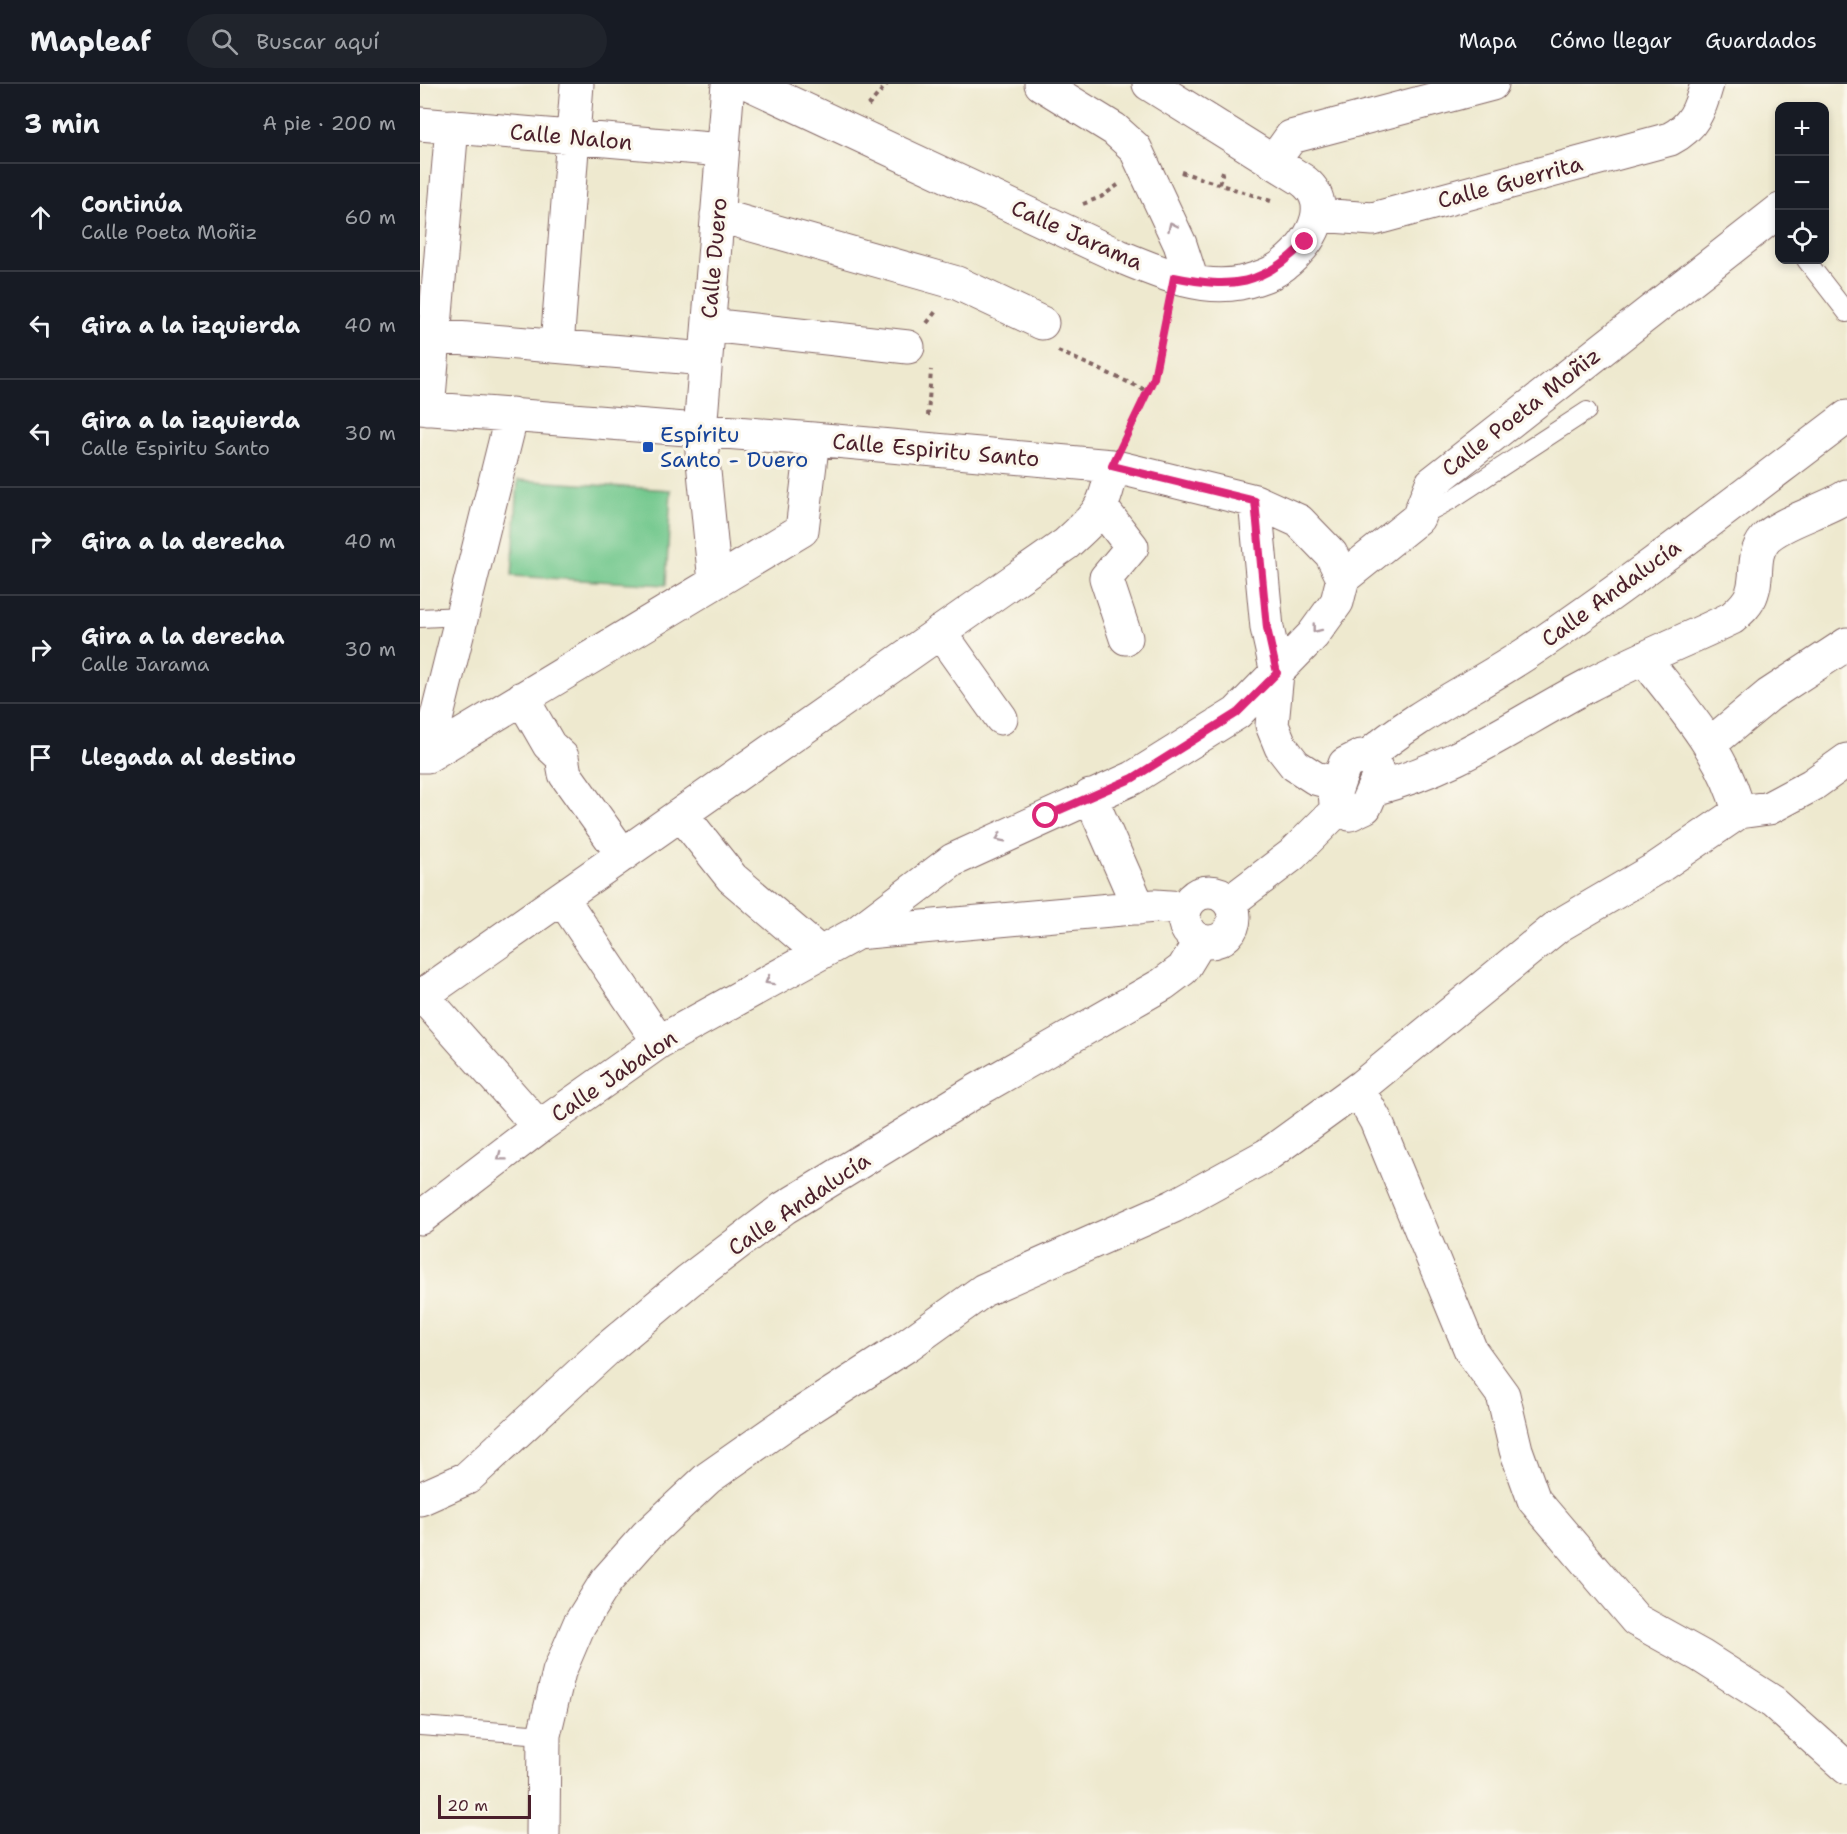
<!DOCTYPE html>
<html lang="es">
<head>
<meta charset="utf-8">
<style>
  :root { --surface:#171b24; --page:#20242c; --text:#f1f3f6; --muted:#9ea1a6; --line:#363941 }
  body { margin:0; font-family:"Shantell Sans",sans-serif; background:var(--page); color:var(--text) }
  .controls { position:absolute; right:18px; top:18px; display:grid; overflow:hidden; border-radius:12px; box-shadow:0 3px 9px #0003 }
  .controls button { width:54px; height:54px; display:grid; place-items:center; padding:0; border:0; border-bottom:2px solid var(--line); background:var(--surface); color:var(--text); font:30px sans-serif }
  .scale { position:absolute; left:18px; bottom:15px; width:93px; box-sizing:border-box; padding-left:6px; border:3px solid #4a1f2b; border-top:0; font-size:16px; line-height:21px; white-space:nowrap; color:#4a1f2b; -webkit-text-stroke:4px #fbf7ec; paint-order:stroke }
  .stop { position:absolute; width:18px; height:18px; margin:-14px; border:4px solid #db2777; border-radius:50%; background:#fff }
  .stop.end { background:#db2777; border-color:#fff; box-shadow:0 2px 6px #0008 }
  .list { margin:0; padding:0; list-style:none }
  h2 { display:flex; justify-content:space-between; align-items:center; height:78px; margin:0; padding:0 24px; font-size:26px }
  h2 small { font-size:20px; font-weight:400; color:var(--muted) }
  .list li { display:grid; grid-template-columns:39px 1fr auto; gap:18px; align-items:center; box-sizing:border-box; height:108px; padding:0 24px; border-top:2px solid var(--line) }
  .list b { display:block; font-size:22px; white-space:nowrap }
  .list p { margin:0; font-size:20px; white-space:nowrap; color:var(--muted) }
  .list em { font-size:20px; font-style:normal; color:var(--muted) }
  .icon { flex:none; width:33px; height:33px; fill:none; stroke:currentColor; stroke-width:2; stroke-linecap:round; stroke-linejoin:round }
  .map { position:relative; flex:none; width:1427px; height:1750px; overflow:hidden }
  header { display:flex; align-items:center; gap:36px; box-sizing:border-box; height:84px; padding:0 30px; background:var(--surface); border-bottom:2px solid var(--line) }
  header strong { font-size:28px }
  nav { display:flex; gap:33px; margin-inline-start:auto; font-size:21px }
  .search { width:420px; height:54px; background:var(--page); display:flex; align-items:center; gap:15px; box-sizing:border-box; padding:0 21px; border-radius:33px; color:var(--muted); font-size:22px }
  main { display:flex }
  aside { flex:1; background:var(--surface) }
  .map>svg:first-child { display:block }
  .pitch { fill:#72c88d; stroke:#5e745c; stroke-width:1.5 }
  .lines { fill:none; stroke-linecap:round; stroke-linejoin:round }
  .lane-casing { stroke:#836664; stroke-width:20 }
  .street-casing { stroke:#836664; stroke-width:35 }
  .path { stroke:#836664; stroke-width:4; stroke-dasharray:4.5 4.5; stroke-linecap:butt }
  .lane { stroke:#fff; stroke-width:18 }
  .street { stroke:#fff; stroke-width:33 }
  .oneway { stroke:#ae9aa0 }
  .route { stroke:#db2777; stroke-width:8 }
  .transit-dot { fill:#1a4fb4; stroke:#fbf7ec; stroke-width:2 }
  .labels { text-anchor:middle; dominant-baseline:central; stroke-width:6; stroke-linejoin:round; paint-order:stroke }
  .street-label { font-size:22px; fill:#4a1f2b; stroke:#fbf7ec }
  .transit-label { font-size:22px; fill:#164399; stroke:#fbf7ec; text-anchor:start }
</style>
</head>
<body>
<header>
<strong>Mapleaf</strong>
<div class="search"><svg class="icon" aria-label="search" viewBox="0 0 24 24"><circle cx="10" cy="10" r="6"/><path d="M15 15l6 6"/></svg>Buscar aquí</div>
<nav><a>Mapa</a><a>Cómo llegar</a><a>Guardados</a></nav>
</header>
<main>
<aside>
<h2>3 min<small>A pie · 200 m</small></h2>
<ul class="list">
<li><svg class="icon" aria-label="ahead" viewBox="0 0 24 24"><path d="M12 20V5M6 11l6-6 6 6"/></svg><div><b>Continúa</b><p>Calle Poeta Moñiz</p></div><em>60 m</em></li>
<li><svg class="icon" aria-label="left" viewBox="0 0 24 24"><path d="M17 20v-9H6M10 6l-5 5 5 5"/></svg><div><b>Gira a la izquierda</b></div><em>40 m</em></li>
<li><svg class="icon" aria-label="left" viewBox="0 0 24 24"><path d="M17 20v-9H6M10 6l-5 5 5 5"/></svg><div><b>Gira a la izquierda</b><p>Calle Espiritu Santo</p></div><em>30 m</em></li>
<li><svg class="icon" aria-label="right" viewBox="0 0 24 24"><path d="M7 20v-9h11M14 6l5 5-5 5"/></svg><div><b>Gira a la derecha</b></div><em>40 m</em></li>
<li><svg class="icon" aria-label="right" viewBox="0 0 24 24"><path d="M7 20v-9h11M14 6l5 5-5 5"/></svg><div><b>Gira a la derecha</b><p>Calle Jarama</p></div><em>30 m</em></li>
<li><svg class="icon" aria-label="arrive" viewBox="0 0 24 24"><path d="M6 21V4h12l-3 4 3 4H6"/></svg><div><b>Llegada al destino</b></div></li>
</ul>
</aside>
<div class="map">
<svg width="1427" height="1750" viewBox="0 0 1427 1750">
  <rect width="100%" height="100%" fill="#fbf7ec"/>
  <filter id="ink" filterUnits="userSpaceOnUse"><feTurbulence type="fractalNoise" baseFrequency=".0167" numOctaves="2"/><feDisplacementMap in="SourceGraphic" scale="12" xChannelSelector="R" yChannelSelector="G"/><feConvolveMatrix kernelMatrix="1 2 1 2 8 2 1 2 1" color-interpolation-filters="sRGB"/></filter>
  <filter id="wash" filterUnits="userSpaceOnUse"><feTurbulence type="fractalNoise" baseFrequency=".008" numOctaves="4" result="noise"/><feDisplacementMap in="SourceGraphic" scale="24" xChannelSelector="R" yChannelSelector="G"/><feGaussianBlur stdDeviation="1.35" result="paint"/><feColorMatrix in="noise" values="0 0 0 0 0 0 0 0 0 0 0 0 0 0 0 0 0 1.4 0 .05"/><feComposite in="paint" operator="in"/></filter>
  <g filter="url(#wash)">
    <rect width="100%" height="100%" fill="#eee9cf"/>
    <!-- pitch -->
    <path class="pitch" d="M98,396L251,406L246,501L92,492Z"/>
  </g>
  <g filter="url(#ink)">
    <g class="lines">
      <!-- lane casing -->
      <g class="lane-casing">
        <path id="lane" d="M1386,176L1427,229
          M999,433L1031,416L1167,327
          M0,534L42,532
          M0,1642L124,1651"/>
      </g>
      <!-- street casing -->
      <g class="street-casing">
        <path id="street" d="M330,0L699,172C737,187 778,207 820,199C829,197 842,193 851,189C883,172 921,122 881,95L729,0
          M621,0L694,45L715,64L760,160L772,197
          M0,40L302,66
          M853,78L871,53L1072,0
          M297,131L537,199L622,239
          M898,131L953,135L1250,55C1274,43 1280,25 1287,0
          M289,241L488,263
          M0,251L286,275
          M137,262L157,0
          M0,324L393,355L692,382L835,417L879,437L911,470L923,494
          M8,325L32,42
          M835,417L847,544L857,589L852,641L861,663L875,681L895,694L917,700
          M681,423L712,463L686,494L706,554
          M295,498L280,347L308,0
          M520,548L581,634
          M1224,574C1261,622 1304,668 1319,728
          M102,614L129,661L142,673L145,690L203,771
          M1290,660L1349,611L1427,560
          M0,672H7L382,446L393,355
          M7,672L92,330
          M941,672L952,675L959,691L945,723L930,730L916,720L915,708L925,680Z
          M947,673C995,631 1054,604 1107,569C1217,495 1321,413 1427,333
          M953,705C1039,683 1091,642 1167,602C1214,577 1264,557 1312,534C1320,527 1329,519 1332,509C1339,490 1331,472 1345,455C1360,438 1405,427 1427,412
          M670,712L719,824
          M262,731L312,794L400,869
          M764 833a25 25 0 1 1 50 0a25 25 0 1 1-50 0Z
          M142,814L239,958
          M810,818L872,771L919,724
          M436,849L735,822L764,824
          M2,911L119,1043
          M0,913L646,460C677,432 686,424 692,382
          M938,1005L956,1037L1051,1267L1083,1311L1096,1366L1114,1416L1216,1536L1281,1572L1353,1618L1427,1684
          M0,1134L119,1043L239,958L435,850L533,776L713,694L817,629L893,551L917,518L923,494L998,434L1012,399L1360,126
          M0,1415L47,1394L187,1265L268,1197L364,1124L556,1007L743,900L763,885L780,857
          M123,1750L124,1651L139,1588L159,1541L187,1496L227,1451L288,1394L368,1338L486,1262L564,1206L754,1122L847,1071L942,1002L1138,842L1237,784L1319,728L1349,724L1392,701L1427,676"/>
      </g>
      <!-- path -->
      <path class="path" d="M448,22L467,0
        M761,88L851,117
        M799,100L804,84
        M663,120L681,113L698,101
        M507,239L517,226
        M638,267L728,307
        M508,332L511,286
        M706,352L734,294L748,223"/>
      <!-- lane -->
      <use href="#lane" class="lane"/>
      <!-- street -->
      <use href="#street" class="street"/>
    </g>
    <!-- one-way arrows -->
    <defs><path id="oneway-chevron" d="M-2-3.5L2.5 0L-2 3.5" fill="none" stroke-width="1.6" stroke-linecap="round" stroke-linejoin="round" transform="scale(1.5)"/></defs>
    <g class="oneway">
      <use href="#oneway-chevron" transform="translate(752 142) rotate(-115)"/>
      <use href="#oneway-chevron" transform="translate(896 545) rotate(128)"/>
      <use href="#oneway-chevron" transform="translate(580 754) rotate(154)"/>
      <use href="#oneway-chevron" transform="translate(349 897) rotate(151)"/>
      <use href="#oneway-chevron" transform="translate(81 1073) rotate(143)"/>
    </g>
  </g>
  <g class="lines" filter="url(#ink)">
    <!-- route -->
    <path class="route" d="M626,732L713,694L817,629L857,589L847,544L835,417L692,382L734,294L754,193C812,205 843,202 885,158"/>
  </g>
  <!-- markers -->
  <rect class="transit-dot" x="222" y="357" width="12" height="12" rx="3"/>
  <g class="labels">
    <!-- street labels -->
    <g class="street-label">
      <text transform="translate(151 53) rotate(5)">Calle Nalon</text>
      <text transform="translate(1090 98) rotate(-15)">Calle Guerrita</text>
      <text transform="translate(657 151) rotate(24)">Calle Jarama</text>
      <text transform="translate(294 174) rotate(-85)">Calle Duero</text>
      <text transform="translate(1101 328) rotate(-38)">Calle Poeta Moñiz</text>
      <text transform="translate(516 366) rotate(5)">Calle Espiritu Santo</text>
      <text transform="translate(1191 509) rotate(-36)">Calle Andalucía</text>
      <text transform="translate(194 992) rotate(-34)">Calle Jabalon</text>
      <text transform="translate(379 1120) rotate(-34)">Calle Andalucía</text>
    </g>
    <!-- transit labels -->
    <g class="transit-label">
      <text x="240" y="350">Espíritu<tspan x="240" dy="25">Santo - Duero</tspan></text>
    </g>
  </g>
</svg>
<div class="controls">
<button>+</button>
<button>−</button>
<button><svg class="icon" aria-label="locate" viewBox="0 0 24 24"><circle cx="12" cy="12" r="6"/><path d="M12 2v4M12 18v4M2 12h4M18 12h4"/></svg></button>
</div>
<div class="scale">20 m</div>
<div class="stop" style="left:626px;top:732px"></div>
<div class="stop end" style="left:885px;top:158px"></div>
</div>
</main>
</body>
</html>
